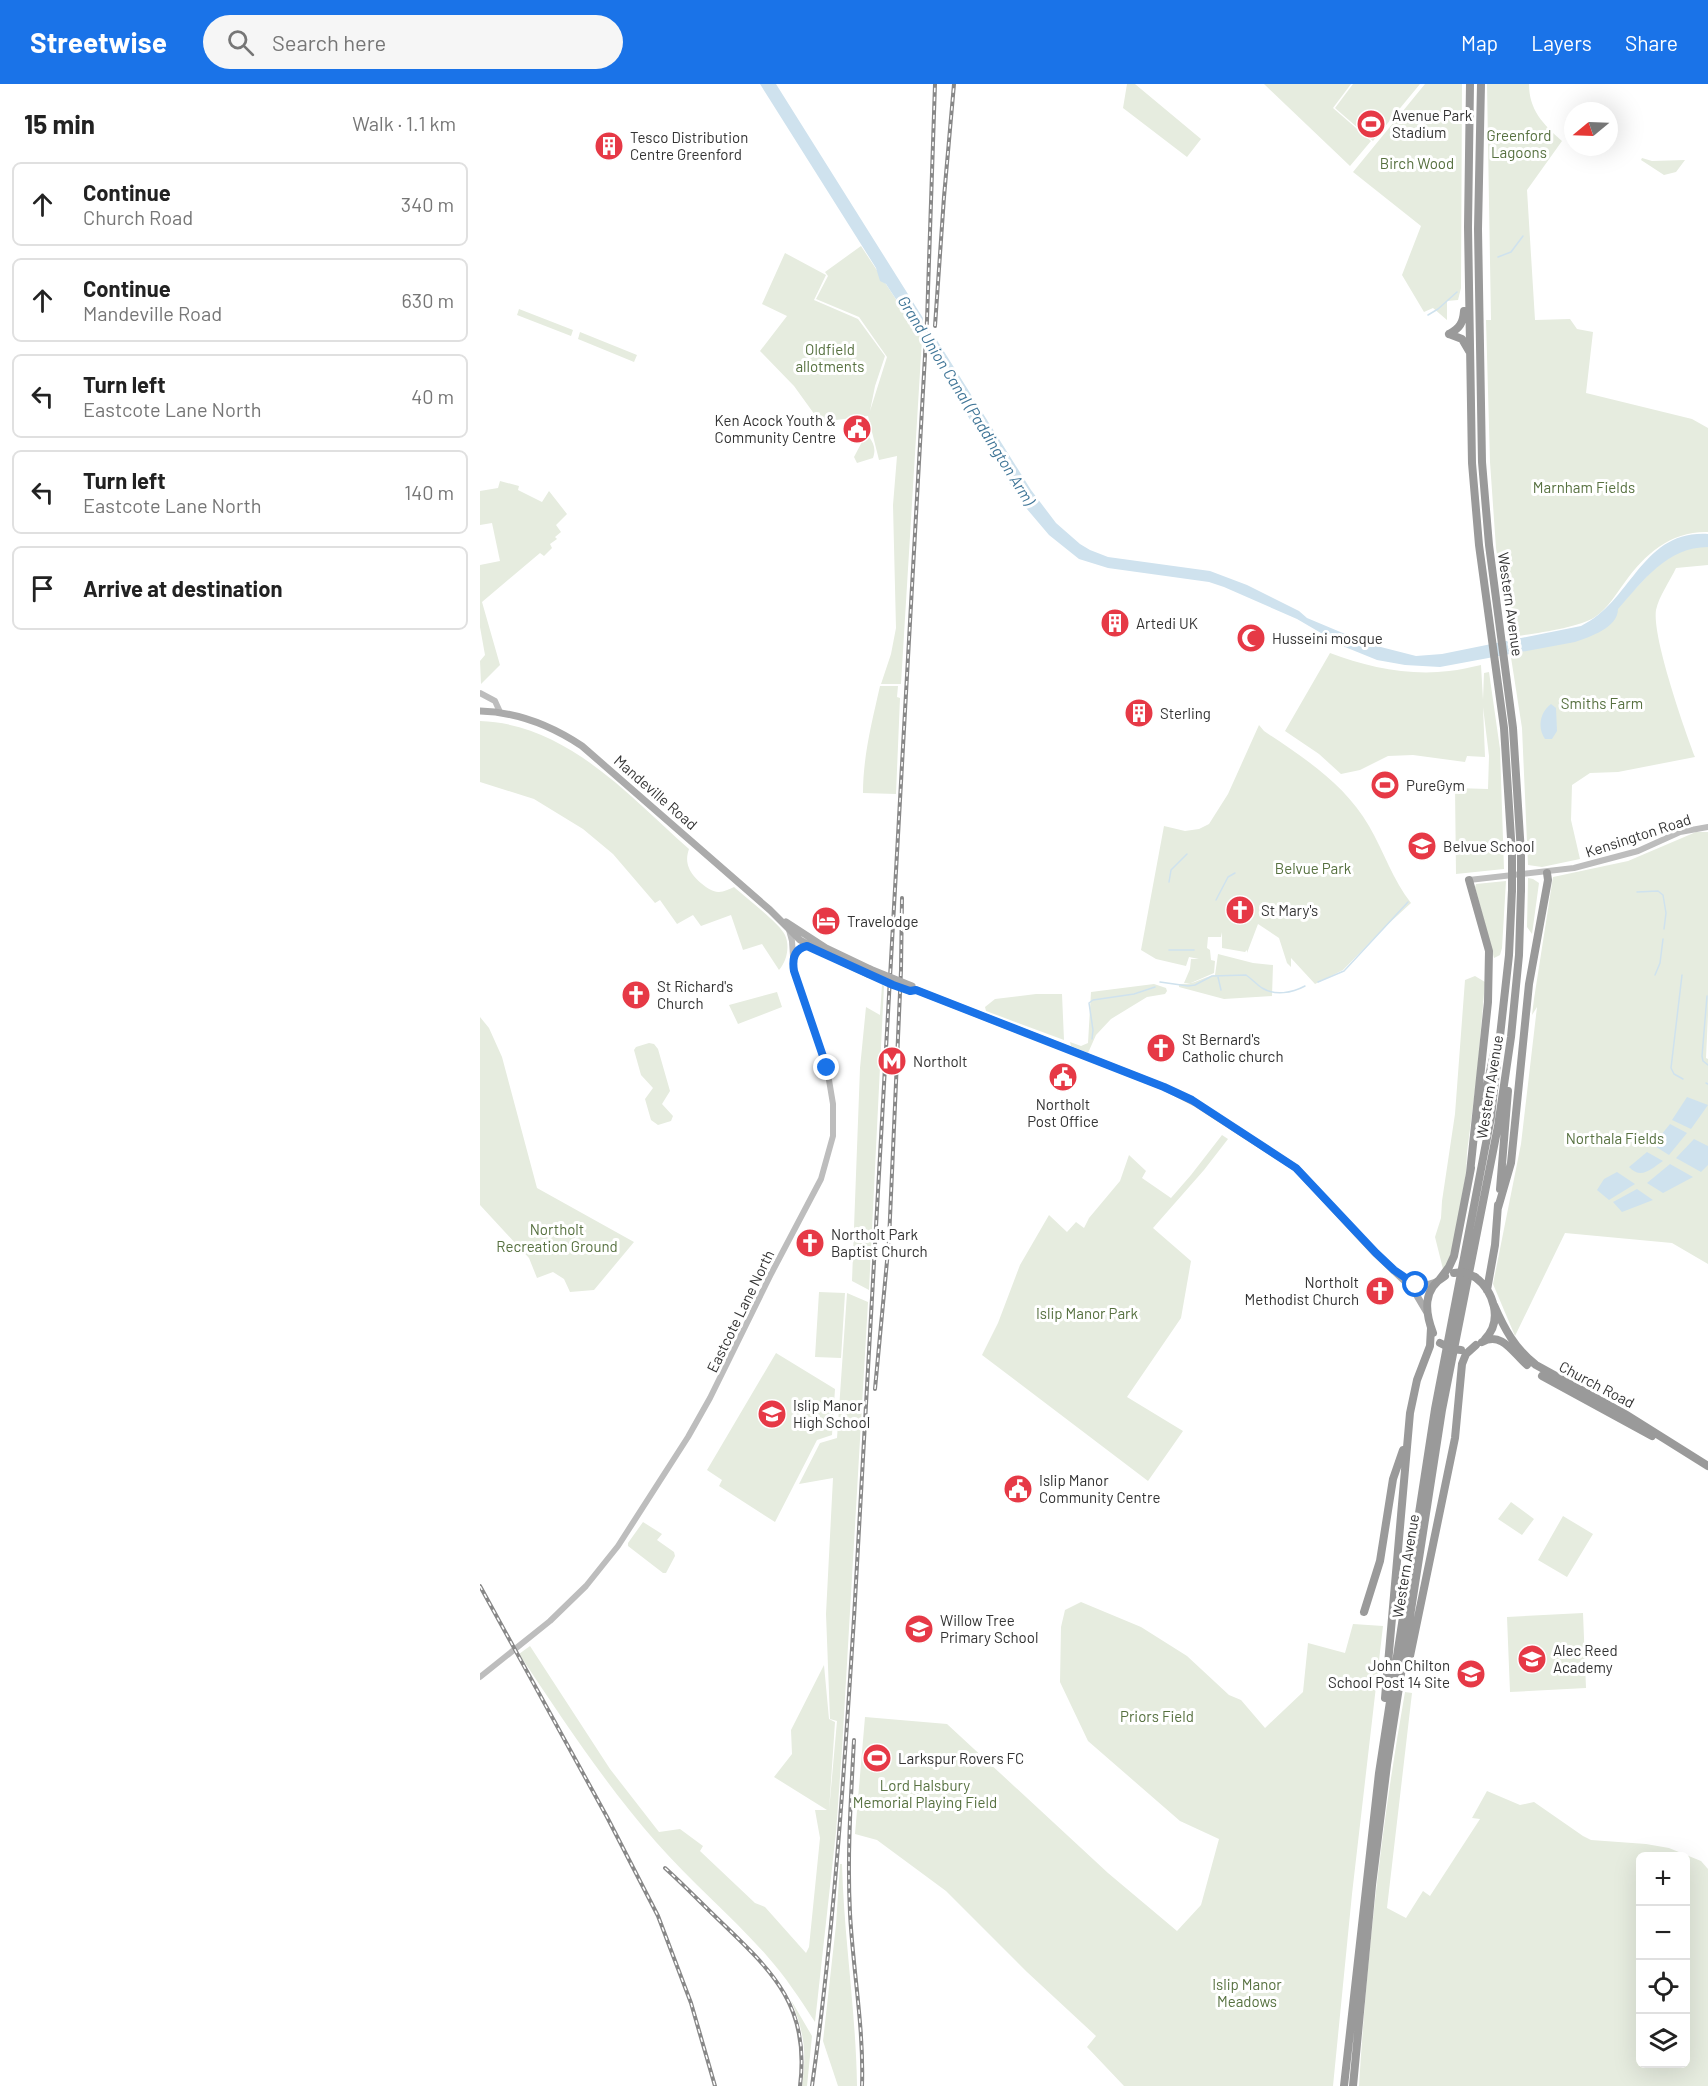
<!DOCTYPE html>
<html lang="en">
<head>
<meta charset="utf-8">
<style>
  :root { --surface:#fff; --page:#f6f6f6; --text:#222; --muted:#767676; --line:#e0e0e0; --accent:#1a73e8 }
  body { margin:0; font-family:Barlow,sans-serif; background:var(--page); color:var(--text) }
  .controls { position:absolute; right:18px; bottom:18px; display:grid; overflow:hidden; border-radius:9px; box-shadow:0 6px 24px #0002 }
  .controls button { width:54px; height:54px; display:grid; place-items:center; padding:0; border:0; border-bottom:2px solid var(--line); background:var(--surface); color:var(--text); font:30px sans-serif }
  .compass { position:absolute; left:1084px; top:18px; width:54px; height:54px; border-radius:50%; background:var(--surface); box-shadow:0 6px 24px #0002; rotate:251deg }
  .stop { position:absolute; width:18px; height:18px; margin:-14px; border:4px solid #1a73e8; border-radius:50%; background:#fff }
  .stop.end { background:#1a73e8; border-color:#fff; box-shadow:0 2px 6px #0008 }
  .list { margin:0; padding:0; list-style:none }
  h2 { display:flex; justify-content:space-between; align-items:center; height:78px; margin:0; padding:0 24px; font-size:26px }
  h2 small { font-size:20px; font-weight:400; color:var(--muted) }
  .list li { display:grid; grid-template-columns:39px 1fr auto; gap:18px; align-items:center; box-sizing:border-box; height:84px; margin:0 12px 12px; padding:0 12px; border:2px solid var(--line); border-radius:9px }
  .list b { display:block; font-size:22px; white-space:nowrap }
  .list p { margin:0; font-size:20px; white-space:nowrap; color:var(--muted) }
  .list em { font-size:20px; font-style:normal; color:var(--muted) }
  .icon { flex:none; width:33px; height:33px; fill:none; stroke:currentColor; stroke-width:2; stroke-linecap:round; stroke-linejoin:round }
  .map { position:relative; flex:none; width:1228px; height:2002px; overflow:hidden }
  header { display:flex; align-items:center; gap:36px; box-sizing:border-box; height:84px; padding:0 30px; background:var(--accent); color:#fff }
  header strong { font-size:28px }
  nav { display:flex; gap:33px; margin-inline-start:auto; font-size:21px }
  .search { width:420px; height:54px; background:var(--page); display:flex; align-items:center; gap:15px; box-sizing:border-box; padding:0 21px; border-radius:33px; color:var(--muted); font-size:22px }
  main { display:flex }
  aside { flex:1; background:var(--surface) }
  .map>svg:first-child { display:block }
  .green { fill:#e6ecdf; fill-rule:evenodd }
  .water { fill:#cfe2ee }
  .pier { fill:#fff }
  .lines { fill:none; stroke-linecap:round; stroke-linejoin:round }
  .stream { stroke:#cfe2ee; stroke-width:1.5 }
  .secondary { stroke:#bdbdbd; stroke-width:6 }
  .primary { stroke:#ababab; stroke-width:7 }
  .highway { stroke:#9a9a9a; stroke-width:8 }
  .rail-casing { stroke:#888; stroke-width:4 }
  .rail { stroke:#fff; stroke-width:1.5; stroke-dasharray:4.5; stroke-linecap:butt }
  .primary-bridge { stroke:#ababab; stroke-width:7 }
  .highway-bridge { stroke:#9a9a9a; stroke-width:8 }
  .route { stroke:#1a73e8; stroke-width:8 }
  .labels { text-anchor:middle; dominant-baseline:central; stroke-width:6; stroke-linejoin:round; paint-order:stroke }
  .poi-label { font-size:15px; fill:#333; stroke:#fff; text-anchor:start }
  .park-label { font-size:15px; fill:#56703f; stroke:#fff }
  .street-label { font-size:15px; fill:#333; stroke:#fff }
  .water-label { font-size:16px; font-style:italic; fill:#3f7597; stroke:#fff }
</style>
</head>
<body>
<header>
<strong>Streetwise</strong>
<div class="search"><svg class="icon" aria-label="search" viewBox="0 0 24 24"><circle cx="10" cy="10" r="6"/><path d="M15 15l6 6"/></svg>Search here</div>
<nav><a>Map</a><a>Layers</a><a>Share</a></nav>
</header>
<main>
<aside>
<h2>15 min<small>Walk · 1.1 km</small></h2>
<ul class="list">
<li><svg class="icon" aria-label="ahead" viewBox="0 0 24 24"><path d="M12 20V5M6 11l6-6 6 6"/></svg><div><b>Continue</b><p>Church Road</p></div><em>340 m</em></li>
<li><svg class="icon" aria-label="ahead" viewBox="0 0 24 24"><path d="M12 20V5M6 11l6-6 6 6"/></svg><div><b>Continue</b><p>Mandeville Road</p></div><em>630 m</em></li>
<li><svg class="icon" aria-label="left" viewBox="0 0 24 24"><path d="M17 20v-9H6M10 6l-5 5 5 5"/></svg><div><b>Turn left</b><p>Eastcote Lane North</p></div><em>40 m</em></li>
<li><svg class="icon" aria-label="left" viewBox="0 0 24 24"><path d="M17 20v-9H6M10 6l-5 5 5 5"/></svg><div><b>Turn left</b><p>Eastcote Lane North</p></div><em>140 m</em></li>
<li><svg class="icon" aria-label="arrive" viewBox="0 0 24 24"><path d="M6 21V4h12l-3 4 3 4H6"/></svg><div><b>Arrive at destination</b></div></li>
</ul>
</aside>
<div class="map">
<svg width="1228" height="2002" viewBox="0 0 1228 2002">
  <rect width="100%" height="100%" fill="#fff"/>
  <!-- green -->
  <path class="green" d="M647,0H655L721,55L707,73L643,24Z
    M784,0H871L853,24L891,57L870,82Z
    M873,0H940L893,57L855,24Z
    M945,0H982L981,204L978,216L967,217V236L953,224L944,228L922,191L941,142L873,88Z
    M1007,0H1049C1049,26 1063,40 1082,57L1047,106L1055,236L1090,235L1097,245L1113,248L1106,309L1212,335L1228,344V448C1191,447 1165,470 1145,498C1136,510 1128,524 1115,533C1098,544 1052,550 1030,553L1016,464L1010,378L1006,236H1011Z
    M1162,74L1172,77L1205,76L1196,88L1184,91L1161,76Z
    M381,162L442,255L421,600H401L411,570L416,544L413,421L417,372L399,376L388,332L340,338L314,302L280,267L307,232L282,220L305,169L346,191L334,216L378,235L405,272L395,302L390,327L407,273L379,233L336,215L348,192L345,188Z
    M39,225L93,246L91,252L37,231Z
    M100,248L157,271L154,278L98,255Z
    M389,353C394,359 396,366 393,374L377,379L374,373L384,354Z
    M20,397L39,402L38,406L62,418L69,407L87,430L76,441L81,448L75,453L77,455L70,460L72,464L64,472L60,469L2,518L20,581L1,600L0,577L5,571L0,543V481L20,477L12,439L0,441V407L18,404Z
    M1215,462H1228V481L1196,484C1190,497 1179,512 1176,526C1172,553 1204,644 1215,673L1138,688L1110,689L1092,701L1091,736L1100,775L1062,783L1048,781L1042,644L1030,567L1086,558L1139,522L1185,473Z
    M850,569C886,583 929,592 969,587C980,586 990,583 1001,581L1003,616L1004,589L1009,588L1020,665L1024,785L976,790L975,704L1008,705L1009,672L1003,623L1005,673L987,672L985,678L933,671L908,672L880,686L861,690L839,670L805,647Z
    M400,602H418L417,613L420,614L416,710L383,709C383,672 392,638 400,602Z
    M0,637C87,640 148,711 209,765C207,771 206,777 209,784C212,793 230,809 239,808C244,808 249,805 254,803C265,813 300,840 305,851C310,862 307,877 299,886L282,860L263,866L251,831L221,842L213,831L197,840L180,816L175,819L133,770L103,745L54,715L0,698Z
    M779,641L784,647C824,674 864,699 889,742C904,768 913,796 931,819L905,843L863,886L835,900L811,874V883L807,879L799,854L778,840L767,869V866L765,868L742,864V848L741,853H728L727,864L730,866L731,876L735,877L734,889L711,899H704L710,885L711,875H719L709,873L706,882L676,875L661,866L684,742L705,747L719,745L729,740L748,710Z
    M1216,748H1228V931L1226,974L1228,975V1180L1192,1159L1085,1149L1035,1252L1013,1200L1041,1060L1057,923L1052,931L1054,915L1073,793L1148,777Z
    M1048,794L1053,795L1059,799L1052,850L1047,843Z
    M1026,797L1022,864L1020,871L1014,874L995,803L996,800Z
    M738,870L773,879L793,881L792,912L744,915L699,903V900C714,901 721,894 735,891Z
    M995,892L1005,898L997,991L987,1068L986,1090L972,1166L968,1179L963,1185L955,1153L961,1134L962,1117L975,1030L985,896Z
    M674,900L686,904L687,907L685,910L667,913L631,935L616,951L608,969L591,962L590,958L601,962L608,959L611,908Z
    M402,901L404,902L389,1206L372,1197L380,984L386,923L400,931Z
    M297,908L302,923L258,940L249,921Z
    M556,910H582L584,956L506,927L505,923L515,915Z
    M0,933L9,944L22,973L57,1104L154,1158L114,1206L90,1208L84,1195L73,1188L57,1194L49,1174L0,1121Z
    M169,959L174,960L178,965L190,1007L182,1020L193,1032L191,1037L178,1041L171,1036L165,1015L173,1004L161,991L154,966L156,963Z
    M742,1051L748,1055L724,1086L673,1144L711,1177L701,1234L647,1313L703,1347L668,1397L502,1271L518,1239L540,1181L569,1131L587,1148L596,1138L604,1144L609,1134L640,1097L649,1071L666,1087L662,1094L691,1114L711,1091Z
    M339,1208L365,1209L361,1274L335,1273Z
    M367,1209L388,1218L362,1665L356,1748L335,1938C320,1915 305,1892 287,1872C252,1832 211,1798 176,1758C125,1700 82,1634 39,1570L50,1562L130,1685L179,1748L200,1745L223,1762L220,1767L275,1819L285,1823L326,1869L329,1863L340,1754L335,1726H347L294,1693L312,1670L311,1646L344,1581L349,1635L355,1638L349,1727L357,1637L350,1635L346,1530L353,1394L319,1400L340,1359L357,1354Z
    M296,1269L355,1305L352,1351L337,1356L295,1438L239,1402L242,1396L227,1386Z
    M1031,1418L1054,1435L1042,1451L1018,1435Z
    M1083,1432L1113,1450L1087,1493L1058,1476Z
    M163,1438L182,1450L177,1456L194,1468L195,1472L186,1489H183L148,1462V1459Z
    M601,1518L661,1543L707,1572L749,1611L761,1616L785,1644L823,1608L828,1559L865,1569L873,1540L903,1542L872,1810L853,2002H644L607,1963L616,1952L547,1888L466,1807L397,1756L375,1750L385,1633L467,1640L628,1789L697,1847L721,1821L739,1755L700,1737L608,1657L580,1598L581,1543L585,1526Z
    M1103,1529L1106,1604L1030,1608L1027,1533Z
    M925,1608L932,1609L907,1824L926,1834L943,1807L950,1812L1000,1735L992,1734L1007,1707L1040,1721L1054,1718L1103,1752L1111,1756L1166,1760L1189,1764L1221,1777L1228,1785V2002H879C887,1870 902,1738 925,1608ZM1160,1772H1206V1980H1160Z
    M360,1780H362C364,1855 376,1928 377,2002H358L343,1957L356,1841Z
    M311,1916L332,1952L327,2002H322C327,1967 324,1948 311,1916Z"/>
  <!-- water -->
  <path class="water" d="M280,0H296L551,406L576,439L600,460L610,466L628,473L730,487L767,501L819,527L827,534L889,560L936,572L962,570L1101,542C1152,518 1161,446 1228,450V463C1187,463 1163,497 1138,525C1138,544 1109,553 1095,558L960,583L925,581L897,576L865,563L817,535L744,503L729,498L628,484L599,475L569,451L541,418L471,305L456,276L406,200L400,197L396,184Z
    M1071,620L1076,624L1077,647L1072,655H1065C1057,644 1060,628 1071,620Z
    M1207,1013L1228,1021L1211,1045L1192,1036Z
    M1190,1040L1207,1049L1189,1071L1173,1061Z
    M1214,1055L1228,1062V1081L1221,1088L1196,1074Z
    M1167,1068L1183,1077C1171,1085 1161,1096 1149,1083Z
    M1190,1080L1213,1093L1183,1109L1167,1099Z
    M1137,1088L1155,1100L1129,1116L1117,1106L1124,1095Z
    M1157,1105L1173,1116L1142,1128L1133,1118Z"/>
  <!-- pier -->
  <path class="pier" d="M443,231L449,240V253L450,242L457,252L455,279H453L448,270L449,267L442,257Z"/>
  <g class="lines">
    <!-- stream -->
    <path class="stream" d="M1018,173L1031,168L1043,152
      M948,231L958,225L977,208
      M689,798L691,786L707,770
      M1157,808L1178,807L1183,811L1186,829L1184,845
      M736,816L748,793L755,789
      M689,866H714
      M1175,891L1180,879L1183,855
      M1202,891L1191,984L1194,990L1203,995
      M738,893L741,906
      M680,898L708,902L715,901L732,892L766,891C772,895 776,900 782,904C795,912 812,909 825,902
      M838,898L864,887L928,818
      M1227,912L1222,972L1223,977L1228,981
      M612,955L613,946L609,919L613,916L654,910L675,903
      M1226,999L1228,1000"/>
    <!-- secondary -->
    <path class="secondary" d="M0,609L15,617L20,628
      M989,796L1094,784L1158,767L1200,748L1228,743
      M314,874L320,864L331,862
      M0,1593L70,1537L106,1502L138,1462L208,1353L230,1314L291,1190L341,1095L353,1052V1020L347,984L314,887L312,857L309,846"/>
    <!-- primary -->
    <path class="primary" d="M0,627C37,628 72,642 102,662L290,826L320,856L343,869L388,890
      M306,838L346,864L390,885
      M430,907L436,906L684,1003L717,1020L816,1084L895,1169L933,1205L946,1227
      M928,1196L943,1202L956,1198"/>
    <!-- highway -->
    <path class="highway" d="M990,0L988,143L992,379L999,461L1024,644L1032,770
      M1001,0L998,145L1002,378L1009,461L1033,644L1041,769
      M969,250C980,244 983,239 984,227
      M969,250L982,255L989,267
      M989,796L1009,867L1008,918L990,1089
      M1001,1030L1014,969
      M1020,1105L1028,1007
      M1018,1124L1031,1079L1049,900L1068,796L1067,789
      M995,1193C1014,1207 1023,1237 1005,1255
      M960,1195L969,1183L974,1172L991,1084
      M1007,1206L1015,1161L1018,1121
      M1014,1221C1024,1244 1035,1265 1056,1281L1145,1330L1228,1382
      M953,1249C945,1228 942,1205 965,1192
      M1002,1258C1022,1247 1033,1269 1047,1281
      M1062,1292L1172,1352
      M884,1528L900,1477L913,1395L923,1366
      M929,1577L975,1354L982,1280L986,1270L996,1261
      M905,1614L930,1329L937,1296L950,1262L951,1244
      M864,2002L899,1689L955,1325L1011,1033L1029,871L1032,806
      M873,2002L892,1801L907,1681L962,1326L1018,1042L1031,953L1039,871L1041,806"/>
    <!-- rail casing -->
    <g class="rail-casing">
      <path id="rail" d="M455,242L464,113L474,0
        M395,1305L409,1156L421,886L422,814
        M0,1502L127,1733L178,1832L211,1919L235,2002
        M374,1656C371,1713 367,1771 370,1829C373,1887 384,1944 382,2002
        M185,1784C205,1802 223,1821 242,1839C294,1889 330,1923 320,2002
        M332,2002C354,1847 364,1690 374,1534L447,236L455,0"/>
    </g>
    <!-- rail -->
    <use href="#rail" class="rail"/>
    <!-- primary-bridge -->
    <path class="primary-bridge" d="M390,885L432,902
      M388,890L430,907"/>
    <!-- highway-bridge -->
    <path class="highway-bridge" d="M1032,806V770
      M1041,806V769
      M974,1189L983,1188L995,1193
      M960,1259L972,1265L981,1266"/>
  </g>
  <g class="lines">
    <!-- route -->
    <path class="route" d="M347,984L314,887C312,875 314,865 327,862L413,901L430,907L436,906L684,1003L712,1016L816,1084L896,1169L914,1186L936,1201"/>
  </g>
  <!-- icons -->
  <defs>
    <g id="stadium-disc" transform="scale(1.5)"><circle r="9.5" fill="#e63946" stroke="#fff"/><path d="M0-5a6.5 5 0 1 0 0 10a6.5 5 0 1 0 0-10ZM-3.5-1.8h7v3.6h-7Z" fill="#fff"/></g>
    <g id="building-disc" transform="scale(1.5)"><circle r="9.5" fill="#e63946" stroke="#fff"/><path d="M-4-6H4V6H1V3H-1V6H-4ZM-2.5-4.3h1.7v1.8h-1.7ZM.8-4.3h1.7v1.8H.8ZM-2.5-1h1.7V.8h-1.7ZM.8-1h1.7V.8H.8Z" fill="#fff"/></g>
    <g id="civic-disc" transform="scale(1.5)"><circle r="9.5" fill="#e63946" stroke="#fff"/><path d="M-.6-6.5H3V-4.5H.6V-3L4-1V1h2V6H-6V1h2V-1L-.6-3ZM-1.2 2.5V6h2.4V2.5Z" fill="#fff"/></g>
    <g id="mosque-disc" transform="scale(1.5)"><circle r="9.5" fill="#e63946" stroke="#fff"/><path d="M3.5-4.9A6 6 0 1 0 3.5 4.9A5 5 0 1 1 3.5-4.9Z" fill="#fff"/></g>
    <g id="school-disc" transform="scale(1.5)"><circle r="9.5" fill="#e63946" stroke="#fff"/><path d="M0-5L7-2L0 1L-7-2ZM-4 1L0 2.5L4 1V4Q0 6-4 4Z" fill="#fff"/></g>
    <g id="church-disc" transform="scale(1.5)"><circle r="9.5" fill="#e63946" stroke="#fff"/><path d="M-1.2-6h2.4v3.5h3.3v2.4h-3.3V6h-2.4V-.1h-3.3v-2.4h3.3Z" fill="#fff"/></g>
    <g id="hotel-disc" transform="scale(1.5)"><circle r="9.5" fill="#e63946" stroke="#fff"/><path d="M-6-4.5h1.5V1H6V5H4.5V3h-9V5H-6ZM-4 0a1.8 1.8 0 1 1 3.6 0ZM.5 0V-2.5h3Q6-2.5 6 0Z" fill="#fff"/></g>
    <g id="metro-disc" transform="scale(1.5)"><circle r="9.5" fill="#e63946" stroke="#fff"/><path d="M-5.5 5V-5H-3L0 0L3-5H5.5V5H3V-.5L0 4L-3-.5V5Z" fill="#fff"/></g>
  </defs>
  <g fill-rule="evenodd">
    <use href="#stadium-disc" x="891" y="40"/>
    <use href="#building-disc" x="129" y="62"/>
    <use href="#civic-disc" x="377" y="345"/>
    <use href="#building-disc" x="635" y="539"/>
    <use href="#mosque-disc" x="771" y="554"/>
    <use href="#building-disc" x="659" y="629"/>
    <use href="#stadium-disc" x="905" y="701"/>
    <use href="#school-disc" x="942" y="762"/>
    <use href="#church-disc" x="760" y="826"/>
    <use href="#hotel-disc" x="346" y="837"/>
    <use href="#church-disc" x="156" y="911"/>
    <use href="#church-disc" x="681" y="964"/>
    <use href="#metro-disc" x="412" y="977"/>
    <use href="#civic-disc" x="583" y="993"/>
    <use href="#church-disc" x="330" y="1159"/>
    <use href="#church-disc" x="900" y="1207"/>
    <use href="#school-disc" x="292" y="1330"/>
    <use href="#civic-disc" x="538" y="1405"/>
    <use href="#school-disc" x="439" y="1545"/>
    <use href="#school-disc" x="1052" y="1575"/>
    <use href="#school-disc" x="991" y="1590"/>
    <use href="#stadium-disc" x="397" y="1674"/>
  </g>
  <g class="labels">
    <!-- poi labels -->
    <g class="poi-label">
      <text x="912" y="31">Avenue Park<tspan x="912" dy="17">Stadium</tspan></text>
      <text x="150" y="53">Tesco Distribution<tspan x="150" dy="17">Centre Greenford</tspan></text>
      <text x="356" y="336" text-anchor="end">Ken Acock Youth &amp;<tspan x="356" dy="17">Community Centre</tspan></text>
      <text x="656" y="539">Artedi UK</text>
      <text x="792" y="554">Husseini mosque</text>
      <text x="680" y="629">Sterling</text>
      <text x="926" y="701">PureGym</text>
      <text x="963" y="762">Belvue School</text>
      <text x="781" y="826">St Mary's</text>
      <text x="367" y="837">Travelodge</text>
      <text x="177" y="902">St Richard's<tspan x="177" dy="17">Church</tspan></text>
      <text x="702" y="955">St Bernard's<tspan x="702" dy="17">Catholic church</tspan></text>
      <text x="433" y="977">Northolt</text>
      <text x="583" y="1020" text-anchor="middle">Northolt<tspan x="583" dy="17">Post Office</tspan></text>
      <text x="351" y="1150">Northolt Park<tspan x="351" dy="17">Baptist Church</tspan></text>
      <text x="879" y="1198" text-anchor="end">Northolt<tspan x="879" dy="17">Methodist Church</tspan></text>
      <text x="313" y="1321">Islip Manor<tspan x="313" dy="17">High School</tspan></text>
      <text x="559" y="1396">Islip Manor<tspan x="559" dy="17">Community Centre</tspan></text>
      <text x="460" y="1536">Willow Tree<tspan x="460" dy="17">Primary School</tspan></text>
      <text x="1073" y="1566">Alec Reed<tspan x="1073" dy="17">Academy</tspan></text>
      <text x="970" y="1581" text-anchor="end">John Chilton<tspan x="970" dy="17">School Post 14 Site</tspan></text>
      <text x="418" y="1674">Larkspur Rovers FC</text>
    </g>
    <!-- park labels -->
    <g class="park-label">
      <text x="1039" y="51">Greenford<tspan x="1039" dy="17">Lagoons</tspan></text>
      <text x="937" y="79">Birch Wood</text>
      <text x="350" y="265">Oldfield<tspan x="350" dy="17">allotments</tspan></text>
      <text x="1104" y="403">Marnham Fields</text>
      <text x="1122" y="619">Smiths Farm</text>
      <text x="833" y="784">Belvue Park</text>
      <text x="1135" y="1054">Northala Fields</text>
      <text x="77" y="1145">Northolt<tspan x="77" dy="17">Recreation Ground</tspan></text>
      <text x="607" y="1229">Islip Manor Park</text>
      <text x="677" y="1632">Priors Field</text>
      <text x="445" y="1701">Lord Halsbury<tspan x="445" dy="17">Memorial Playing Field</tspan></text>
      <text x="767" y="1900">Islip Manor<tspan x="767" dy="17">Meadows</tspan></text>
    </g>
    <!-- street labels -->
    <g class="street-label">
      <text transform="translate(1031 520) rotate(82)">Western Avenue</text>
      <text transform="translate(176 708) rotate(41)">Mandeville Road</text>
      <text transform="translate(1158 751) rotate(-18)">Kensington Road</text>
      <text transform="translate(1009 1003) rotate(-81)">Western Avenue</text>
      <text transform="translate(260 1227) rotate(-64)">Eastcote Lane North</text>
      <text transform="translate(1117 1300) rotate(28)">Church Road</text>
      <text transform="translate(925 1482) rotate(-81)">Western Avenue</text>
    </g>
    <!-- water labels -->
    <g class="water-label">
      <text transform="translate(487 316) rotate(58)">Grand Union Canal (Paddington Arm)</text>
    </g>
  </g>
</svg>
<div class="controls">
<button>+</button>
<button>−</button>
<button><svg class="icon" aria-label="locate" viewBox="0 0 24 24"><circle cx="12" cy="12" r="6"/><path d="M12 2v4M12 18v4M2 12h4M18 12h4"/></svg></button>
<button><svg class="icon" aria-label="layers" viewBox="0 0 24 24"><path d="M12 4l9 5-9 5-9-5zM3 14l9 5 9-5"/></svg></button>
</div>
<svg class="compass" viewBox="-18 -18 36 36"><path d="M0-13l5 13h-10z" fill="#e53935"/><path d="M0 13l5-13h-10z" fill="#767676"/></svg>
<div class="stop" style="left:936px;top:1201px"></div>
<div class="stop end" style="left:347px;top:984px"></div>
</div>
</main>
</body>
</html>
